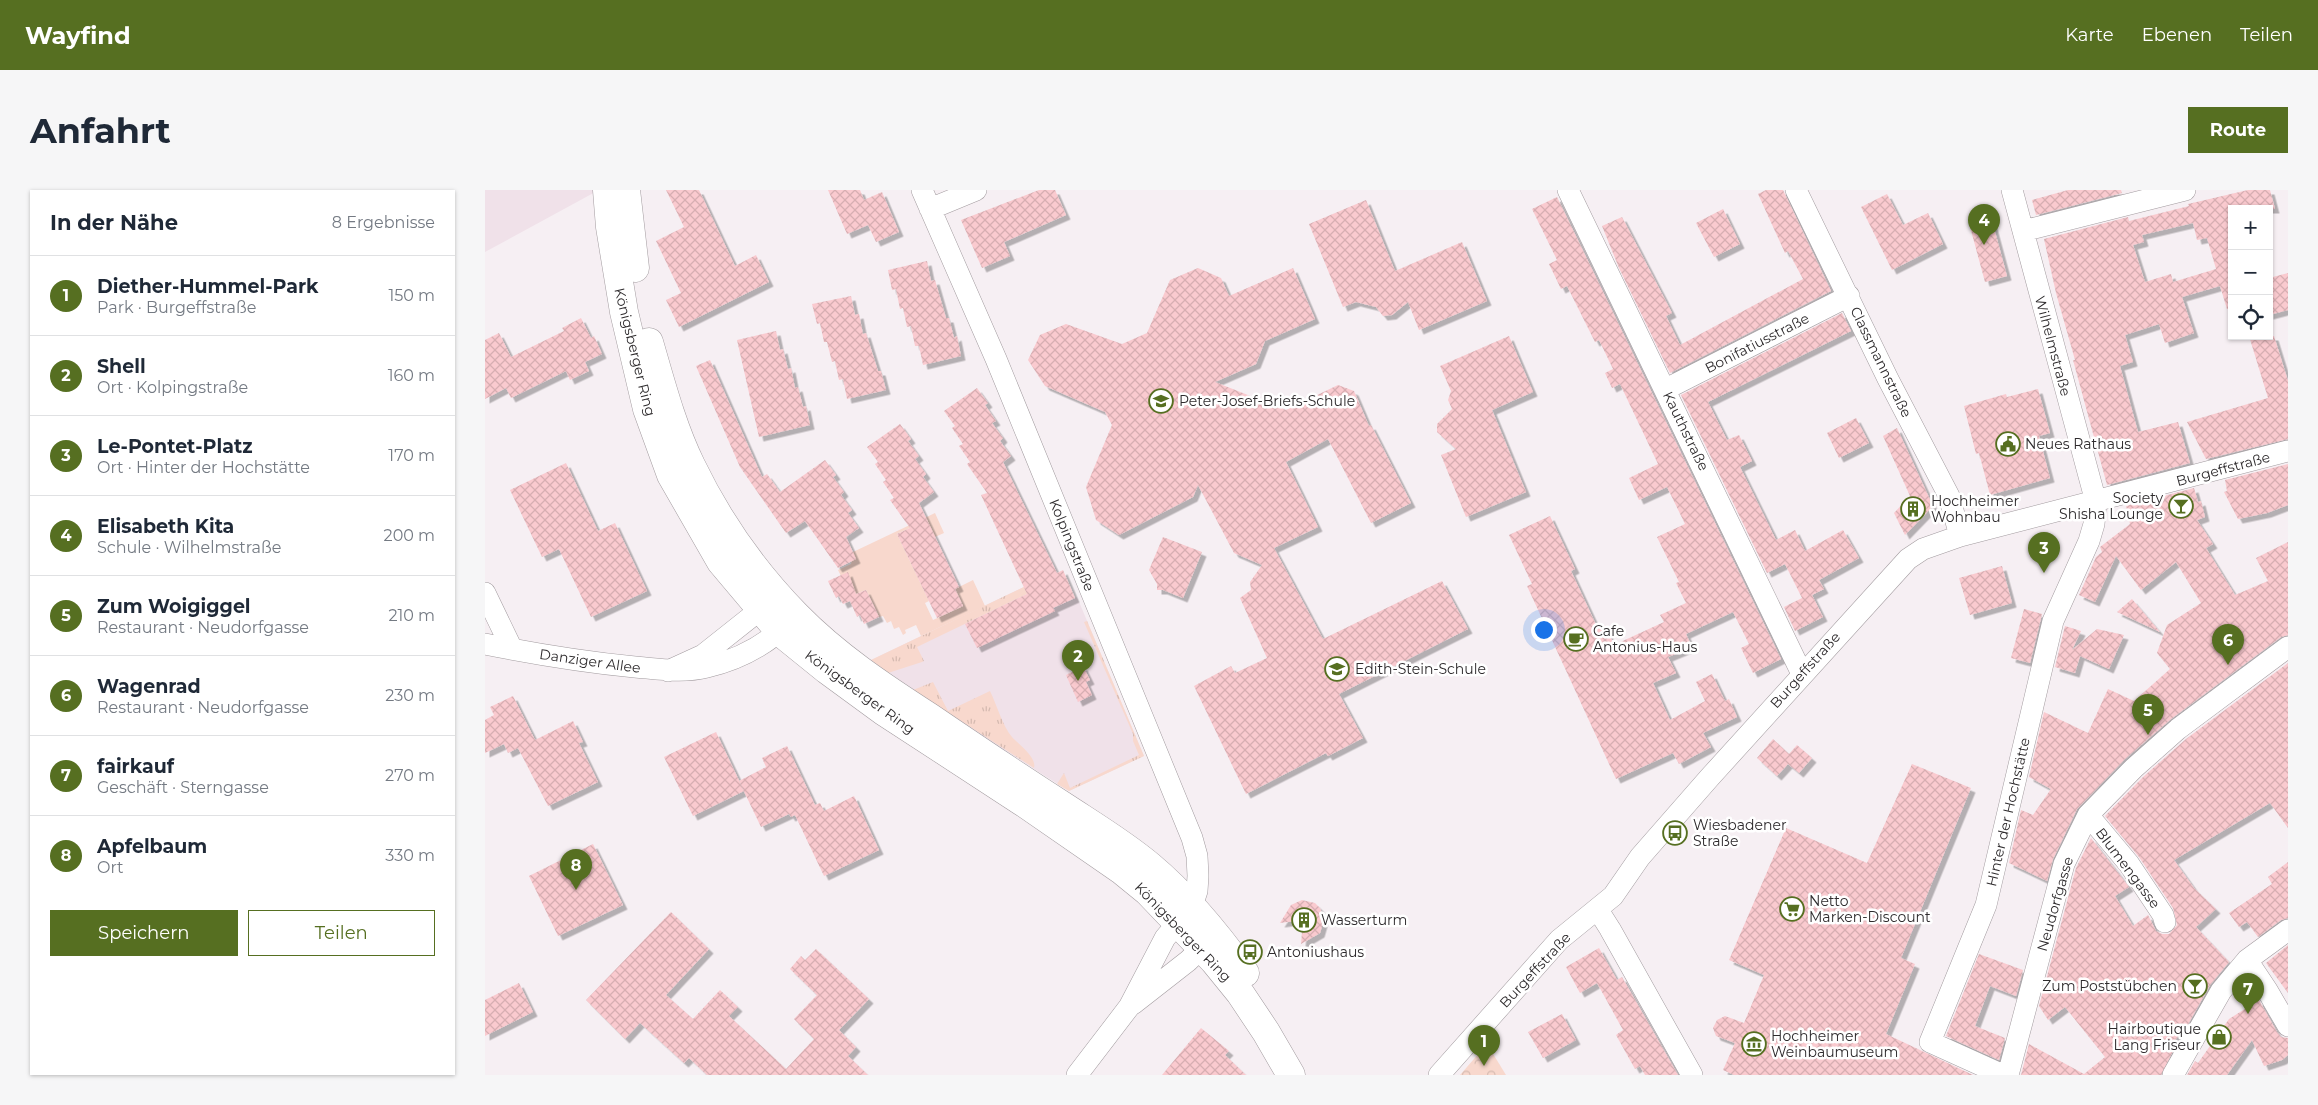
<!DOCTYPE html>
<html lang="de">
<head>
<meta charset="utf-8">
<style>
  :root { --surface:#fff; --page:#f6f6f7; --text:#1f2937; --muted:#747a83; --line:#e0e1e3; --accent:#566f21 }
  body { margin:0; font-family:Montserrat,sans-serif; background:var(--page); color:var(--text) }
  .controls { position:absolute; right:15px; top:15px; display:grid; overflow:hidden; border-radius:0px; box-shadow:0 1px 4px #0004 }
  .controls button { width:45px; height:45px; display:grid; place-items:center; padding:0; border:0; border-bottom:1px solid var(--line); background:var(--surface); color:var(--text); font:25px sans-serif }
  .you { position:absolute; left:1058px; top:439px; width:18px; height:18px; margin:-12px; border:4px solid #fff; border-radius:50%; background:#1a73e8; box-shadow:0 0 0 8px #1a73e833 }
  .badge { display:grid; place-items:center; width:32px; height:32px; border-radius:50%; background:var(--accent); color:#fff; font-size:16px; font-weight:700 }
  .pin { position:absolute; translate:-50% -41px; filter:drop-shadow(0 1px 2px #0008) }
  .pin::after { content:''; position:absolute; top:26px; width:18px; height:15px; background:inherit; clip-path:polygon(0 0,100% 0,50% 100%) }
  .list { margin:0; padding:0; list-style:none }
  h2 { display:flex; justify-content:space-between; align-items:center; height:65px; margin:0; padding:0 20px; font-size:21px }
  h2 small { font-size:16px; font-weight:400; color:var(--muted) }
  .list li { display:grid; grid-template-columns:32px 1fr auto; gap:15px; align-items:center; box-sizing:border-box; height:80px; padding:0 20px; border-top:1px solid var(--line) }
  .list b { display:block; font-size:19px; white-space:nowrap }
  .list p { margin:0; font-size:16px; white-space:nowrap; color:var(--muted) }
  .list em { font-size:16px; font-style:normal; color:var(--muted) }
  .actions { display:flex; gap:10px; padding:15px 20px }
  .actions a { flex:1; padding:11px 0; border:1px solid var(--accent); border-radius:0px; text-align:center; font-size:18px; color:var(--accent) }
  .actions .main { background:var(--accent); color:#fff }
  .icon { flex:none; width:28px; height:28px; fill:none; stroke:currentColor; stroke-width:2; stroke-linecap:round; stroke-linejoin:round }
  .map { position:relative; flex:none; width:1803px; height:885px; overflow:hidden; border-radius:0px }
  header { display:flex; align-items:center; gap:30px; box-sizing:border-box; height:70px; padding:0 25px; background:var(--accent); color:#fff }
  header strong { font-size:24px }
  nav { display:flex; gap:28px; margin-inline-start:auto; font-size:18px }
  .intro { display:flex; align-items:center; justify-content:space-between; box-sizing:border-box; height:120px; padding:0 30px }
  h1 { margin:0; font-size:35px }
  .button { padding:12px 22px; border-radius:0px; background:var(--accent); color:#fff; font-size:18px; font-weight:700 }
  main { display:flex; gap:30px; padding:0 30px }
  aside { flex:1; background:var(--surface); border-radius:0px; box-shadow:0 1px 4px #0004 }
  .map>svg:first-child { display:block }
  .built { fill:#f0e1e9 }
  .grass { fill:url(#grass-tufts) }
  .park { fill:url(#park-crowns) }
  .garden { fill:#f8d8cd }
  .building { fill:url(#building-cross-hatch); fill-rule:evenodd; filter:url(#shadow) }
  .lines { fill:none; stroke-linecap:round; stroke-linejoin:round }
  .street-casing { stroke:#a29b9f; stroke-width:22 }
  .secondary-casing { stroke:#a29b9f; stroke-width:29 }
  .street { stroke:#fff; stroke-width:21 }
  .secondary { stroke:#fff; stroke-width:28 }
  .labels { text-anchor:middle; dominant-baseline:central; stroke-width:5; stroke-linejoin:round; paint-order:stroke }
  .street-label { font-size:14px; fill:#2e2b2d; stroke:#fff }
  .poi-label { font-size:14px; fill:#2e2b2d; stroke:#fff; text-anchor:start }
</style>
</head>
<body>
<header>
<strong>Wayfind</strong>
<nav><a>Karte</a><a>Ebenen</a><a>Teilen</a></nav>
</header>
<div class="intro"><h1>Anfahrt</h1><a class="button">Route</a></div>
<main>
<aside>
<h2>In der Nähe<small>8 Ergebnisse</small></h2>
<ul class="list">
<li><span class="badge">1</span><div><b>Diether-Hummel-Park</b><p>Park · Burgeffstraße</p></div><em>150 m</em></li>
<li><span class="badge">2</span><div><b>Shell</b><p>Ort · Kolpingstraße</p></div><em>160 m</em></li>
<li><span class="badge">3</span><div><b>Le-Pontet-Platz</b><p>Ort · Hinter der Hochstätte</p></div><em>170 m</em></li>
<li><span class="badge">4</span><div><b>Elisabeth Kita</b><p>Schule · Wilhelmstraße</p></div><em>200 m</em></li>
<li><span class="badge">5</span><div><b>Zum Woigiggel</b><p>Restaurant · Neudorfgasse</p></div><em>210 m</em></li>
<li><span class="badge">6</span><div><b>Wagenrad</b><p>Restaurant · Neudorfgasse</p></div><em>230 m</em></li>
<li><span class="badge">7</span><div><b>fairkauf</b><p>Geschäft · Sterngasse</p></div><em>270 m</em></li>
<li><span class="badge">8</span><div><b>Apfelbaum</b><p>Ort</p></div><em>330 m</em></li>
</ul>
<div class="actions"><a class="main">Speichern</a><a>Teilen</a></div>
</aside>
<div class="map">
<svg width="1803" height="885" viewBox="0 0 1803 885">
  <defs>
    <pattern id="grass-tufts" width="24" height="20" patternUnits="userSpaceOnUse" patternTransform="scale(1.25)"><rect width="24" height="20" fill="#f8d8cd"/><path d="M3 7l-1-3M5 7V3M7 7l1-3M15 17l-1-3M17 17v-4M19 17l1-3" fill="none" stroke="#d5bab0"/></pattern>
    <pattern id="park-crowns" width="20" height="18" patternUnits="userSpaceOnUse" patternTransform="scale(1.25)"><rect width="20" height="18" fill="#f8d8cd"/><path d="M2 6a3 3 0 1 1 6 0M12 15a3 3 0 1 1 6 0" fill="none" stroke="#d5bab0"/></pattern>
    <pattern id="building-cross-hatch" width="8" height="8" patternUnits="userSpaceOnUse" patternTransform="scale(1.25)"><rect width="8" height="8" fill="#facacf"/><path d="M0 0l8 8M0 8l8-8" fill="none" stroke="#d7aeb2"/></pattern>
    <filter id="shadow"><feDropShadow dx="4.5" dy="4.5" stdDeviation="0" flood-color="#0004"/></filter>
  </defs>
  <rect width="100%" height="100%" fill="#f6eff3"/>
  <!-- built -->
  <path class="built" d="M0,0H114L0,62Z
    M568,383L581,412L592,407L659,566L584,601L489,541L386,470Z"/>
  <!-- grass -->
  <path class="grass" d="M568,383L571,390L432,457L439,471L437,472L403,483L386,470Z
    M602,431L659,566L584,601L572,594L579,583L585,598L654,565L648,551V544L599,432Z
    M448,492L463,521L505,501C512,515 517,535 527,547C534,555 552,567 549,578L428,500Z"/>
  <!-- park -->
  <path class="park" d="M1002,854L1021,885H975Z"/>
  <!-- garden -->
  <path class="garden" d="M450,323L459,343L450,347L442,330L412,344L444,411L440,413L448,430L478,416L470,399L488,390L500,416L436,446L431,435L420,440L421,443L418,445L414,437L409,439L406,431L402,433L398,426L394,427L381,400L371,404L369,400H367L360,394L353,380L366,374L368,362Z"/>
  <!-- building -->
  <path class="building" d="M181,0H214L250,76L271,65L284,92L194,137L181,110L196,103L171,51L199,37Z
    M343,0H375L379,10L397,2L414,42L391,52L383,35L362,44Z
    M554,0H570L581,25L519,52L525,66L497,78L476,30Z
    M1281,0H1298L1346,101L1185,183L1134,78L1117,36L1137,27L1187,123L1181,126L1195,155L1318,89L1303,61L1300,63L1273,4Z
    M1583,0H1636L1637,3L1551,25L1547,10Z
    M1763,0H1785L1790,19H1747V119H1742L1735,96L1697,107L1709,143L1680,153L1674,134L1640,145L1648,172L1635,176L1653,242L1693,232L1705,273L1622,295L1588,170H1590L1571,103L1559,49L1643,27L1644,31L1704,16L1703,14ZM1708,33L1712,50L1722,48L1731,79L1688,92L1686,84L1660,92L1648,55L1659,52L1657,45Z
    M1402,4L1418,35L1443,23L1458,54L1407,80L1376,17Z
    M1072,7L1296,469L1268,483L1256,458L1264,454L1248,422L1201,444L1207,457L1183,467L1191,483L1168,493L1185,530L1220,511L1211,492L1227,484L1240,511L1244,509L1252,527L1218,543L1226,557L1194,574L1188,563L1131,589L1042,396L1047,394L1024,345L1065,326L1090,379L1086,381L1113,439L1120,435L1129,455L1179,432L1175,425L1201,413L1191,393L1194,392L1172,347L1200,334L1182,297L1154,310L1144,288L1173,274L1135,194L1127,198L1120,183L1128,179L1114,150L1110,152L1082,96L1076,99L1064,74L1072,70L1047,19Z
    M881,10L910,81L977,52L1002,111L934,140L923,112L907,125L898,126L891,117L871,112L858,117L824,34Z
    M1238,19L1255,54L1229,67L1211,33Z
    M1506,27L1522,86L1500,92L1484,33Z
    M442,71L446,91L450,90L461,128H464L469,148L472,146L476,166L438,175L434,156H430L426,136L422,137L418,118L415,119L411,99L407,100L403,80Z
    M713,78L736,88L744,106L808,78L830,129L780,151L771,174L730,192L801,220L853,195L869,201L884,236L886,235L926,313L886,333L843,249L801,272L833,337L789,358L838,449L957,391L983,439L854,504L878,548L843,566L841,563L761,604L709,496L746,476L750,483L782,468L755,408L766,400L765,392L777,375L749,363L713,295L708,307L634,345L611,330L601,297L627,235L620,222L560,196L543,170L555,145L581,134L637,154L662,143L685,90Z
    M1803,83V120L1784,125V88Z
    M366,106L370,125L374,124L378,144L381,143L393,181H396L401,200L362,209L358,189L354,190L350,171L347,172L342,152H339L335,133L332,134L327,114Z
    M1357,123L1366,141L1223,212L1242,250L1254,245L1267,271L1255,277L1291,350L1310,340L1320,361L1358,340L1374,368L1334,390L1339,399L1327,405L1338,427L1310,441L1299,417L1317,408L1300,374L1282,383L1196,205Z
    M96,128L106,148L109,146L117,164L100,172L104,181L85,190L81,181L26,208L21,198L0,209V150L14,143L26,167L79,141L77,138Z
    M291,141L295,160L298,159L303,179L306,178L310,198L313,197L318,217L321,216L325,235L274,247L252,150Z
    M1024,146L1048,202L1007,220L1041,302L981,327L956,265L971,259L952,242V234L967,219L963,210L966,201L955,176Z
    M1764,146H1789L1803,191V249L1721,269L1702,232L1783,208Z
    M225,170L277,287L282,284L295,302L340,270L351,285L348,287L359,302L356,305L367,320L363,323L374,338L361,347L371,369L353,378L320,331L301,343L255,277L211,176Z
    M492,198L503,213L500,215L511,231L507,233L518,248L515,251L526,266L518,272L572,383L578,380L590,408L568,418L570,421L492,458L480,434L542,404L496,305L502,303L482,274L485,272L474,256L478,254L467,238L470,236L459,221Z
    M1553,199L1565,243L1554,246L1565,288L1505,305L1494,263L1491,264L1479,216L1521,204L1522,207Z
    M1371,228L1384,253L1354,268L1342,243Z
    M415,234L426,249L423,251L434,266L430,269L441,284L438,287L449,302L434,313L474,397L470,399L478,416L452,428L412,344L425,338L405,310L409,308L398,292L401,290L390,274L393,272L382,257Z
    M1412,238L1448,316L1420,345L1409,323L1425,306L1398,246Z
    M81,273L113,341L130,333L162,401L106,427L74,359L57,367L25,300Z
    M1803,274V315L1782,323L1753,329L1739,302L1742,301L1740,290Z
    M1709,298L1713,312L1716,311L1720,327L1712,330L1728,354L1721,358L1750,405L1783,391L1771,368L1803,352V445L1796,447L1686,529L1640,569L1592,619L1568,669L1562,691L1524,673L1536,620L1548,625L1566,599L1544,587L1559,522L1603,543L1623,499L1649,511L1685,479L1672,463L1682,435L1716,413L1691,372L1656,400L1631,366L1610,412L1594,405L1611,367L1617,362L1615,357L1645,334L1641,316Z
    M678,347L717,362L698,408L678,400H672V394L664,380Z
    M1517,376L1527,413L1485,425L1474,388Z
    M363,382L371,404L381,400L394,427L379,434L375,425L372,427L365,411L358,414L354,406L351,408L343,391Z
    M1647,409L1675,442L1632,422Z
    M1539,419L1557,424L1545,473L1526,468Z
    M1580,436L1596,441L1587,460L1612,439L1639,445L1624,479L1595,466L1590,483L1570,477Z
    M1803,473V638L1785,613L1689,670L1709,698L1731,719L1711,737L1744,772L1725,795L1702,836L1686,855L1690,857L1676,885H1536L1544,854L1599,884L1620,867L1580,817L1563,830L1554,816L1591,678L1606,648L1644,697L1630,706L1648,736L1663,725L1671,741L1677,744H1684L1692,735L1688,718L1654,667L1620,626L1658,587L1701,549Z
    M598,476L605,490L601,492L607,505L593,512L581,485Z
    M28,506L50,550L88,531L98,552L94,553L113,592L63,616L33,558L23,563L19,554L0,563V530L9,525L5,517Z
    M231,542L259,601L208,626L179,567Z
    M1288,549L1304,564L1312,555L1327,568L1314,583L1303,574L1292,586L1272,568Z
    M302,556L330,615L335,613L339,621L369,606L394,660L339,686L310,625L306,627L304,624L276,637L254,591L281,577L277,568Z
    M1427,574L1486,598L1416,768L1430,774L1401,844L1488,885H1249L1238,880L1250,853L1231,846L1228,838L1232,830L1240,826L1259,833L1279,785L1244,770L1301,638L1382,673Z
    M108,654L138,715L73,746L44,686Z
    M1803,672V728L1796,730L1773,747L1762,732L1754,737L1744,723L1787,694L1783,687Z
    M817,710L830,713L835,718L839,729L835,743L816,754L818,730L795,733L806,715Z
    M186,722L224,759L181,805L208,829L235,800L253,817L244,826L301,879L329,849L309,829L332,805L305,779L316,766L320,770L331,759L384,809L354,840L371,857L363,866L383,885H222L204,868L199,873L155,833L140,849L101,810Z
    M1803,755V803L1781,773Z
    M1114,758L1132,790L1137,787L1193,885H1160L1155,876L1150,879L1131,845L1138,840L1112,793L1095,803L1081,777Z
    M1494,764L1538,780L1531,806L1505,796L1490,836L1520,848L1514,870L1461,846Z
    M34,793L48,822L0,846V810Z
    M1774,810L1792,842L1796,847L1803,848V865L1797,870L1779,876L1767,850L1742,885H1702L1710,871L1713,873L1744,829Z
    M1077,824L1091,850L1058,868L1043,842Z
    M716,838L744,861L740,865L761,885H677Z"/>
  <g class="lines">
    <!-- street casing -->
    <g class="street-casing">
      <path id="street" d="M437,0L511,169L707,648L712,666L713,686L712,701L707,716L680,748L644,817L592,885
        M1083,0L1317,484
        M1311,0L1403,189L1464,306L1475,346
        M445,19L491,0
        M1538,41L1700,0
        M1181,199L1364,106
        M0,403L27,459
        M0,454C50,464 99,472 150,477C174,479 198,483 222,477C253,470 282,454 305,432
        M183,481L218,465L276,419L290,417
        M1603,625L1644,674L1678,725L1680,732
        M1113,720L1125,739L1207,885
        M1762,770L1782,800L1803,836
        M648,814L703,771L728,747
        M954,885L1074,750L1128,706L1155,667L1225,587L1423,369L1438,359L1475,346L1803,261
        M1518,885L1445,852L1501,715L1568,431L1604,351L1609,334L1611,312L1527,0
        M1523,885L1579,674L1603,625L1649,578L1693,539L1803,457
        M1688,885L1736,801L1762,770L1803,740"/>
    </g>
    <!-- secondary casing -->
    <g class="secondary-casing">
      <path id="secondary" d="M122,0L125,37L139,122L162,219L186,285L236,372L295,442L342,480L398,521L539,613L636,680L663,702L729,771L755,803L781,842L806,885
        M141,0L150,78
        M164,152C176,193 187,236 206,275C232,329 269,382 311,425C351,466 398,497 446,528C490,558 535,588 580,617C609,636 639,654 665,676C702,707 732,744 760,783"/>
    </g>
    <!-- street -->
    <use href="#street" class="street"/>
    <!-- secondary -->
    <use href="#secondary" class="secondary"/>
  </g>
  <!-- icons -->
  <defs>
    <g id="school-ring" transform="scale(1.25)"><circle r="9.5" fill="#fff" stroke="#566f21" stroke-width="1.5"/><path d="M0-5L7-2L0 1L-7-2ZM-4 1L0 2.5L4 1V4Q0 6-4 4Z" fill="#566f21"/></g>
    <g id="civic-ring" transform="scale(1.25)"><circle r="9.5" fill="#fff" stroke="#566f21" stroke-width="1.5"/><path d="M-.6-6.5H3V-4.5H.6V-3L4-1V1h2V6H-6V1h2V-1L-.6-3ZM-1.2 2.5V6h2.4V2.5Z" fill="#566f21"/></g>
    <g id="bar-ring" transform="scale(1.25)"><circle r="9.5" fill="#fff" stroke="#566f21" stroke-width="1.5"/><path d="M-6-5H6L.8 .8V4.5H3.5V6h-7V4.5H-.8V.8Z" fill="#566f21"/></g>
    <g id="building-ring" transform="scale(1.25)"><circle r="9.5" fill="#fff" stroke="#566f21" stroke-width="1.5"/><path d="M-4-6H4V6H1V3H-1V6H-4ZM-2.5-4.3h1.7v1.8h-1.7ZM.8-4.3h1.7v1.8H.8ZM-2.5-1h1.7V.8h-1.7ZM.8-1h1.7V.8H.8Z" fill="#566f21"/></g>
    <g id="cafe-ring" transform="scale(1.25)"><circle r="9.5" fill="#fff" stroke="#566f21" stroke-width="1.5"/><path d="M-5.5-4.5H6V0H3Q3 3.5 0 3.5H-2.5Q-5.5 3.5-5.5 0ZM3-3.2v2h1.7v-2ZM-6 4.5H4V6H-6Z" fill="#566f21"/></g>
    <g id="bus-ring" transform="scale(1.25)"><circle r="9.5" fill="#fff" stroke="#566f21" stroke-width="1.5"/><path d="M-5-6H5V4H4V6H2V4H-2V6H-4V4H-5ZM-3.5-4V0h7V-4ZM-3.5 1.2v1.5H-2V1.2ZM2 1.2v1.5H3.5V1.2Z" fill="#566f21"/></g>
    <g id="supermarket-ring" transform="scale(1.25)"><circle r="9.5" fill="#fff" stroke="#566f21" stroke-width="1.5"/><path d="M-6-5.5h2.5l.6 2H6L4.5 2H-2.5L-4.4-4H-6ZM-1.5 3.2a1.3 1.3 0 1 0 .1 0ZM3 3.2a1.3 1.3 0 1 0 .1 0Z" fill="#566f21"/></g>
    <g id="shop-ring" transform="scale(1.25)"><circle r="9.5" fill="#fff" stroke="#566f21" stroke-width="1.5"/><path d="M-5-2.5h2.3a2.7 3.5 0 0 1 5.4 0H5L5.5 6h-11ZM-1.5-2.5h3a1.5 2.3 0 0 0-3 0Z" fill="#566f21"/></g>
    <g id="museum-ring" transform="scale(1.25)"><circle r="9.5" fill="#fff" stroke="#566f21" stroke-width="1.5"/><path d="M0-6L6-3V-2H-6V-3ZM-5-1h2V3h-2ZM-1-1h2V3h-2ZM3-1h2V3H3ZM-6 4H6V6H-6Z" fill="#566f21"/></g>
  </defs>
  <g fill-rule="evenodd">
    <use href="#school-ring" x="676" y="211"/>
    <use href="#civic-ring" x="1523" y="254"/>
    <use href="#bar-ring" x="1696" y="316"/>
    <use href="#building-ring" x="1428" y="319"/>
    <use href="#cafe-ring" x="1091" y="449"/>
    <use href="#school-ring" x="852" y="479"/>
    <use href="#bus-ring" x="1190" y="643"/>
    <use href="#supermarket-ring" x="1307" y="719"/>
    <use href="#building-ring" x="819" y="730"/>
    <use href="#bus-ring" x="765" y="762"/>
    <use href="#bar-ring" x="1710" y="796"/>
    <use href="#shop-ring" x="1734" y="847"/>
    <use href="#museum-ring" x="1269" y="854"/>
  </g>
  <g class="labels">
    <!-- street labels -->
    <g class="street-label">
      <text transform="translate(1272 153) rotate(-27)">Bonifatiusstraße</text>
      <text transform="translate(1568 156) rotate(75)">Wilhelmstraße</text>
      <text transform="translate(150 162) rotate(76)">Königsberger Ring</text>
      <text transform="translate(1396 172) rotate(64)">Classmannstraße</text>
      <text transform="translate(1201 241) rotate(64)">Kauthstraße</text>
      <text transform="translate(1738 279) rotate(-15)">Burgeffstraße</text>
      <text transform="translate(587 355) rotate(68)">Kolpingstraße</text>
      <text transform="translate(105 471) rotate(8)">Danziger Allee</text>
      <text transform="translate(1320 480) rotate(-48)">Burgeffstraße</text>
      <text transform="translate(375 502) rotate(36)">Königsberger Ring</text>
      <text transform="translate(1523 622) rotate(-77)">Hinter der Hochstätte</text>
      <text transform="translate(1643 678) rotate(53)">Blumengasse</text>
      <text transform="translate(1570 714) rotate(-74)">Neudorfgasse</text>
      <text transform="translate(698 742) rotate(46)">Königsberger Ring</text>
      <text transform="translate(1050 780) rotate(-47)">Burgeffstraße</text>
    </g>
    <!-- poi labels -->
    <g class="poi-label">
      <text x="694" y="211">Peter-Josef-Briefs-Schule</text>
      <text x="1540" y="254">Neues Rathaus</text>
      <text x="1678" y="308" text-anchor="end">Society<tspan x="1678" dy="16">Shisha Lounge</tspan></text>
      <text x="1446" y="311">Hochheimer<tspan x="1446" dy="16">Wohnbau</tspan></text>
      <text x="1108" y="441">Cafe<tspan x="1108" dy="16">Antonius-Haus</tspan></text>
      <text x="870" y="479">Edith-Stein-Schule</text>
      <text x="1208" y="635">Wiesbadener<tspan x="1208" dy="16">Straße</tspan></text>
      <text x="1324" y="711">Netto<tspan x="1324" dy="16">Marken-Discount</tspan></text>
      <text x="836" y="730">Wasserturm</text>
      <text x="782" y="762">Antoniushaus</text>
      <text x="1692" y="796" text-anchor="end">Zum Poststübchen</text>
      <text x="1716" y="839" text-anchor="end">Hairboutique<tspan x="1716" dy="16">Lang Friseur</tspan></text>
      <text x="1286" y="846">Hochheimer<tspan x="1286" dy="16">Weinbaumuseum</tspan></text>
    </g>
  </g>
</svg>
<div class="controls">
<button>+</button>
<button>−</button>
<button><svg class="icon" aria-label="locate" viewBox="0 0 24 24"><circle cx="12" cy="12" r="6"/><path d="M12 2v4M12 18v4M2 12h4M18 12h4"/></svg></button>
</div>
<div class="you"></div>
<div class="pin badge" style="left:999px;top:876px">1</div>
<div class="pin badge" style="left:593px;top:491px">2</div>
<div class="pin badge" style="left:1559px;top:383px">3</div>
<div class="pin badge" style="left:1499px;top:55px">4</div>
<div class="pin badge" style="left:1663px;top:545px">5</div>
<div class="pin badge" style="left:1743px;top:475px">6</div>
<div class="pin badge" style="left:1763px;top:824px">7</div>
<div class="pin badge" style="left:91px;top:700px">8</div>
</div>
</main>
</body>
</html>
